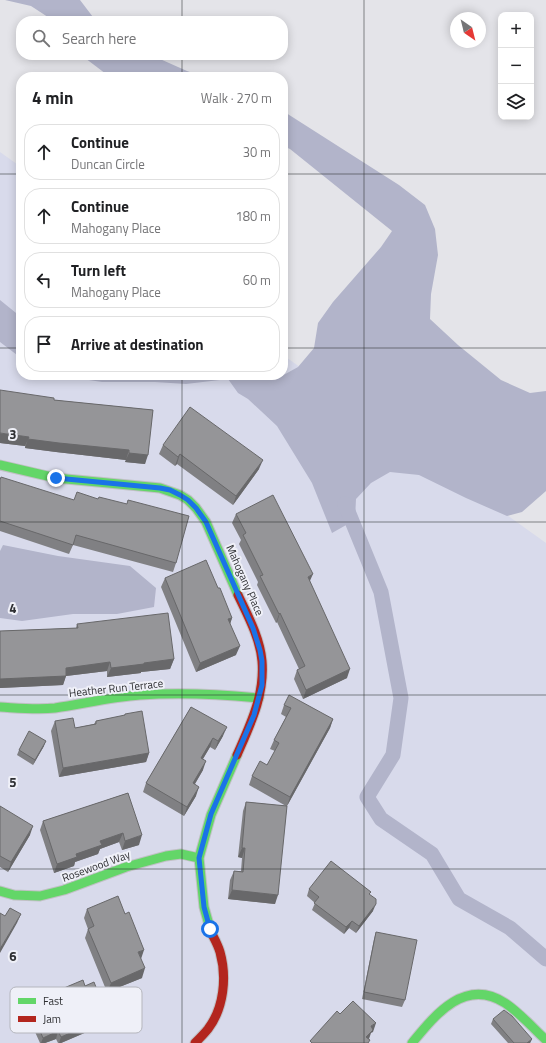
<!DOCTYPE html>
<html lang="en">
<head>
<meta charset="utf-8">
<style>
  :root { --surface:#fff; --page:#f2f2f2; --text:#202124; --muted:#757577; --line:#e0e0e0 }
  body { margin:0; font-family:"Titillium Web",sans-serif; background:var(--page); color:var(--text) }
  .controls { position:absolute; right:12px; top:12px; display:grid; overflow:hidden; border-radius:8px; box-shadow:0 2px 10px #0003 }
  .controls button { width:36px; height:36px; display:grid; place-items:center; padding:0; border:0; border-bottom:1px solid var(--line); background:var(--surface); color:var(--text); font:20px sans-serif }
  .compass { position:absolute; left:450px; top:12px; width:36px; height:36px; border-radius:50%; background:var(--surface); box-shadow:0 2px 10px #0003; rotate:145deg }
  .stop { position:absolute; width:12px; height:12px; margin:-9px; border:3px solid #1a73e8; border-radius:50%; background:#fff }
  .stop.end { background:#1a73e8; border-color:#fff; box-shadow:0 1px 4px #0008 }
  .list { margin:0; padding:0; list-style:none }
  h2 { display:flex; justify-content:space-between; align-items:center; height:52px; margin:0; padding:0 16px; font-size:17px }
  h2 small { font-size:13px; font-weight:400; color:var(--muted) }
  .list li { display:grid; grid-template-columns:26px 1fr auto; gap:12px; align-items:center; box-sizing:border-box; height:56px; margin:0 8px 8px; padding:0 8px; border:1px solid var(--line); border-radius:16px }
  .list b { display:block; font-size:15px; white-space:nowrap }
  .list p { margin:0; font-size:13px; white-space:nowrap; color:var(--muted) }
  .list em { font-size:13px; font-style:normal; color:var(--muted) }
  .icon { flex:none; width:22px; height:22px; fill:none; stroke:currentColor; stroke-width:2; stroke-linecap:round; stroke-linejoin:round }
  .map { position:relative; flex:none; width:546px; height:1043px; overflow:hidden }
  .search { position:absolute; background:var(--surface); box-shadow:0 2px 10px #0003; left:16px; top:16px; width:272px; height:44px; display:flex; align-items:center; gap:10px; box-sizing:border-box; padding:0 14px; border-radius:16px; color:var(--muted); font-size:15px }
  .panel { position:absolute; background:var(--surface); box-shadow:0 2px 10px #0003; left:16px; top:72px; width:272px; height:308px; border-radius:16px }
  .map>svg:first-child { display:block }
  .green { fill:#d8daeb }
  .water { fill:#b2b4ca }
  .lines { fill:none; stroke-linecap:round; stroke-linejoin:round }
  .canal { stroke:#b2b4ca; stroke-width:15 }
  .fast-casing { stroke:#c0c0c4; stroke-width:11 }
  .jam-casing { stroke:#c0c0c4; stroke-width:11 }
  .fast { stroke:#63d668; stroke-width:9 }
  .jam { stroke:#b3261e; stroke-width:9 }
  .wall { fill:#808083 }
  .shaded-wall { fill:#68686a }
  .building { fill:#959598; stroke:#68686a }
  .route { stroke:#1a73e8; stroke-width:5 }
  .grid { fill:none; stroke:#2e2f32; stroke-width:1; stroke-opacity:0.55 }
  .labels { text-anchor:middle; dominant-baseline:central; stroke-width:4; stroke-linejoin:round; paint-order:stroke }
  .street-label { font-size:11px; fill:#2e2f32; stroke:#eff0f8 }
  .key { fill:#eff0f8; stroke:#b5b6bd; stroke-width:1 }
  .key-label { font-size:11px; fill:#2e2f32 }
  .grid-label { font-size:13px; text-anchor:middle; font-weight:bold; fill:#2e2f32; stroke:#eff0f8; stroke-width:4; stroke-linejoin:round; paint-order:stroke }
</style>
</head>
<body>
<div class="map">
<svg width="546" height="1043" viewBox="0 0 546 1043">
  <rect width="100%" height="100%" fill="#e4e4e9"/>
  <!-- green -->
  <path class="green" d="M0,152L21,167V375H283V355L546,543V1043H0Z"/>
  <!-- water -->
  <path class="water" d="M5,0H80L96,21H54L31,6Z
    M81,55H151L187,71L205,77H110Z
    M283,111L399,185L425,205L435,229L438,255L431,294L430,319L458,345L501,380L530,393L546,391V491L522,512L507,516L466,498L419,475L390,472L371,483L356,499L355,520L332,533L312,483L277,426L248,399L238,393L228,379L186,384L155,382H102L56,375H274L280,377L298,367L314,348L318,323L333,302L381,247L392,231L290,149L283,146Z
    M0,300L21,317V358L0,342Z
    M3,545L58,556L130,566L156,588L154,607L117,614H73L22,621L0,618V551Z"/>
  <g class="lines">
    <!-- canal -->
    <path class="canal" d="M345,504L381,592L401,698L393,755L367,797L381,819L432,854L459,899L510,928L546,959"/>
    <!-- fast casing -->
    <g class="fast-casing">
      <path id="fast" d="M0,465L56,478L160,488L180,495L188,500L196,508L206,522L238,595
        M0,707C18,708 37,710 55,708C83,704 111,697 140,695C180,692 219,694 259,698
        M0,891L14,895L40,896L64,890L126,867L166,856L181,854L199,858
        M211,932L204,907L199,858L211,815L237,755
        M412,1043C435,1015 465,977 505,1003C520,1013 533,1028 546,1040"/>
    </g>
    <!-- jam casing -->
    <g class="jam-casing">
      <path id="jam" d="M237,755C250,725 265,695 262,661C260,638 248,616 238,595
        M195,1043C199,1039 204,1034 208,1029C224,1008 227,977 220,952C218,945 214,938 211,932"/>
    </g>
    <!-- fast -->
    <use href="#fast" class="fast"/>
    <!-- jam -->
    <use href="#jam" class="jam"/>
  </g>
  <!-- wall -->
  <path class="wall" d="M54,400L153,410L145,464L125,462L126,460L56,452L25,448V446L0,443Z
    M163,445L259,469L233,505L177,464L175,466L159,454Z
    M0,480L176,563L173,572L73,545L69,554L0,531Z
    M236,514L310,582L347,678L303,699L294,679L297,670L299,669L277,622L276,623L257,585L258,582L239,544L241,540L232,523Z
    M165,578L218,588L232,618L230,624L236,655L196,672L161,587Z
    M77,624L174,659L170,669L141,672V673L107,677V671L66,676L63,685L0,688V631L76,628Z
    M284,705L333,719L330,728L287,806L275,904L228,899L230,880L234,871H241L242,858L238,857L243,811L246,802L286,806L249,785L252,776L267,765L275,751L270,749L274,740L286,717L281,714Z
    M191,707L223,736L215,750L210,747L203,759V770L195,784L196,796L184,816L143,792L146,783Z
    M125,714L149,753L146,762L59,777L51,731L55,721L75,728L94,724L96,721L124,716Z
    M44,746L33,765L17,755L19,750Z
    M128,793L139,845L122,850L119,842L100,849L98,854L75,862L74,866L54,873L40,830L43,821Z
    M0,806L30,835L8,872L0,867Z
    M309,889L370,895L373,911L356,933L349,928L344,934L312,910L315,903L307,896Z
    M87,909L141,959L142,978L107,992L85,938L88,929L84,918Z
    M376,932L405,1000L402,1007L362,999L374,939Z
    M85,986L104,1020L97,1023L96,1028L61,1043H58L56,1039L45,1043H40L27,1014L30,1007L43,1001L45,996Z
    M493,1019L532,1039L530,1043H508L491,1024Z"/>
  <!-- shaded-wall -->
  <path class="shaded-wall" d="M0,433L29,437L25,446L0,443Z
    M28,439L129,450L126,460L56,452L25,448Z
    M129,453L148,455L145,464L125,462Z
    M180,454L177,464L175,466L178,457Z
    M263,460L259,469L233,505L236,496Z
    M313,574L309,583L308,577Z
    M280,613L277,622L276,623L279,614Z
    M232,618L229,627L228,619Z
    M240,646L236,655L196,672L200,663Z
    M174,659L170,669L141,672V673L107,677L111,668L144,663Z
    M110,662L107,671L66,676L63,685L0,688V679L66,668Z
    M350,669L347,678L303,699L306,690Z
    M333,719L330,728L287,806L290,797Z
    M227,727L223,736L215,750L218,741Z
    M213,738L210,747L198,767L201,758Z
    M46,741L44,746L33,765L35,760Z
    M149,753L146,762L59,777L63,768Z
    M206,761L203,770L190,792L193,783Z
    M199,787L196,796L184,816L187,807Z
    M33,826L30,835L8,872L11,862Z
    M123,833L119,842L100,849L98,854L75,862L74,866L54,873L57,864L100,841Z
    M142,835L139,845L122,850L125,841Z
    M242,848H245L242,858L238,857Z
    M232,890L278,895L275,904L228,899Z
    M376,904L373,911L356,933L359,926Z
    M21,914L17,923L0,953V949Z
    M352,921L349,928L344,934L346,927Z
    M144,950L141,959L138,952Z
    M145,968L142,978L107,992L111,983Z
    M106,1013L104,1020L97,1023L96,1028L61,1043H59L61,1037L96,1017Z
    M376,1023L373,1032L371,1033L369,1039L365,1043L366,1037L371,1026Z
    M58,1031L56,1039L45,1043H41L43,1038Z
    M532,1039L530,1043H527Z"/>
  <!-- building -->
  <path class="building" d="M0,390L54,398V400L153,410L148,455L129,453V450L59,443L28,439L29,437L0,433Z
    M190,407L263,460L236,496L180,454L178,457L163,445Z
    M1,477L74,500L77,492L98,499L99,497L127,504L128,500L189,516L176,563L76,535L73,545L0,521V480Z
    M273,495L313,574L308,577L350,669L306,690L297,670L305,666L280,613L279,614L260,576L263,575L243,535L246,533L236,514Z
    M206,560L218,588H220L232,618L228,619L240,646L200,663L165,578Z
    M168,613L174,659L144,663V664L111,668L110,662L66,668V676L0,679V631L78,628L77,624Z
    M289,695L333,719L290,797L252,776L260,761L267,765L279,743L274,740L291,708L284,705Z
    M191,707L227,727L218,741L213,738L201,758L206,761L193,783L199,787L187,807L146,783Z
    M142,711L149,753L63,768L55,721L73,718L75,728L96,724V721L125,715V714Z
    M29,731L46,741L35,760L19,750Z
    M128,793L142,835L125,841L123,833L100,841L102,845L76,854L77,857L57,864L43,821Z
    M246,802L287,806L278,895L232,890L234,871L243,872L245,848H242Z
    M0,806L33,826L11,862L0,856Z
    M331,861L371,892L369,894L376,899V904L359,926L352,921L346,927L314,903L319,897L309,889Z
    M118,896L125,914L129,912L144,950L138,952L145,968L111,983L88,929L94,926L87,909Z
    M10,908L21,914L0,949V913L5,916Z
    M376,932L417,940L405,1000L364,992Z
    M83,980L85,986L94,982L106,1013L96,1017L98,1021L61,1037L58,1031L43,1038L30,1007L46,1000L45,996Z
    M353,1001L376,1023L371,1026L373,1030L366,1037L370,1040L368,1043H312L310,1041L337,1011L340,1014Z
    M504,1010L512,1016L532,1039L527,1043H514L493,1019Z"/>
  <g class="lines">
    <!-- route -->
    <path class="route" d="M56,478L160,488L170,490L180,495L188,500L196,508L206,522L253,628L260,650L262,661V685L254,715L211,814L199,858L204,907L210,929"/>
  </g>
  <!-- grid -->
  <path class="grid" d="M182,0V21M364,0V1043M182,55V77M0,174H21M283,174H546M0,348H21M283,348H546M182,375V1043M0,522H546M0,695H546M0,869H546"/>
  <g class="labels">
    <!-- street labels -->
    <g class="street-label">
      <text transform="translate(245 580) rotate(66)">Mahogany Place</text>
      <text transform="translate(116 688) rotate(-6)">Heather Run Terrace</text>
      <text transform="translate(96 866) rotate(-20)">Rosewood Way</text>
    </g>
  </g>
  <!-- legend -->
  <rect x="10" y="987" width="132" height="46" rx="6" class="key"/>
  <rect x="18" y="998" width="18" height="6" fill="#63d668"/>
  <rect x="18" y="1016" width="18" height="6" fill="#b3261e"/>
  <g class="key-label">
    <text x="43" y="1005">Fast</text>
    <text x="43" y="1023">Jam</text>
  </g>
  <g class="grid-label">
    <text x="13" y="439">3</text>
    <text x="13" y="613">4</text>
    <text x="13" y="787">5</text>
    <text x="13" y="961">6</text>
  </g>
</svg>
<div class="controls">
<button>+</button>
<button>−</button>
<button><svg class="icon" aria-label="layers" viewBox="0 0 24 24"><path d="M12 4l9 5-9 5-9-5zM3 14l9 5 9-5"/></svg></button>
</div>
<svg class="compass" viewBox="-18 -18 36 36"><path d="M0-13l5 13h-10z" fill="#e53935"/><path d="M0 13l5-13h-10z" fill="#757577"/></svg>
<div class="stop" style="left:210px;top:929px"></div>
<div class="stop end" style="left:56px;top:478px"></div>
<div class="search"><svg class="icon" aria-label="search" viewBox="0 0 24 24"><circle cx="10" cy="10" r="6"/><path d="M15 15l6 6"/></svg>Search here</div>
<section class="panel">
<h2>4 min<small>Walk · 270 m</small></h2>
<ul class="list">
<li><svg class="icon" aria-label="ahead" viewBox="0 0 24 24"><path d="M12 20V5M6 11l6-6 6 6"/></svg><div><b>Continue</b><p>Duncan Circle</p></div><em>30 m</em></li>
<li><svg class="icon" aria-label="ahead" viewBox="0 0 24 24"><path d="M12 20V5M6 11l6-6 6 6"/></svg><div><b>Continue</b><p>Mahogany Place</p></div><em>180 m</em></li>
<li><svg class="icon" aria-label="left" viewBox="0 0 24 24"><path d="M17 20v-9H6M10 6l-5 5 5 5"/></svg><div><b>Turn left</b><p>Mahogany Place</p></div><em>60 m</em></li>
<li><svg class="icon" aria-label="arrive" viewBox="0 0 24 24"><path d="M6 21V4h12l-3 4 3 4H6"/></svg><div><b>Arrive at destination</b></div></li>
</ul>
</section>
</div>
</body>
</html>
